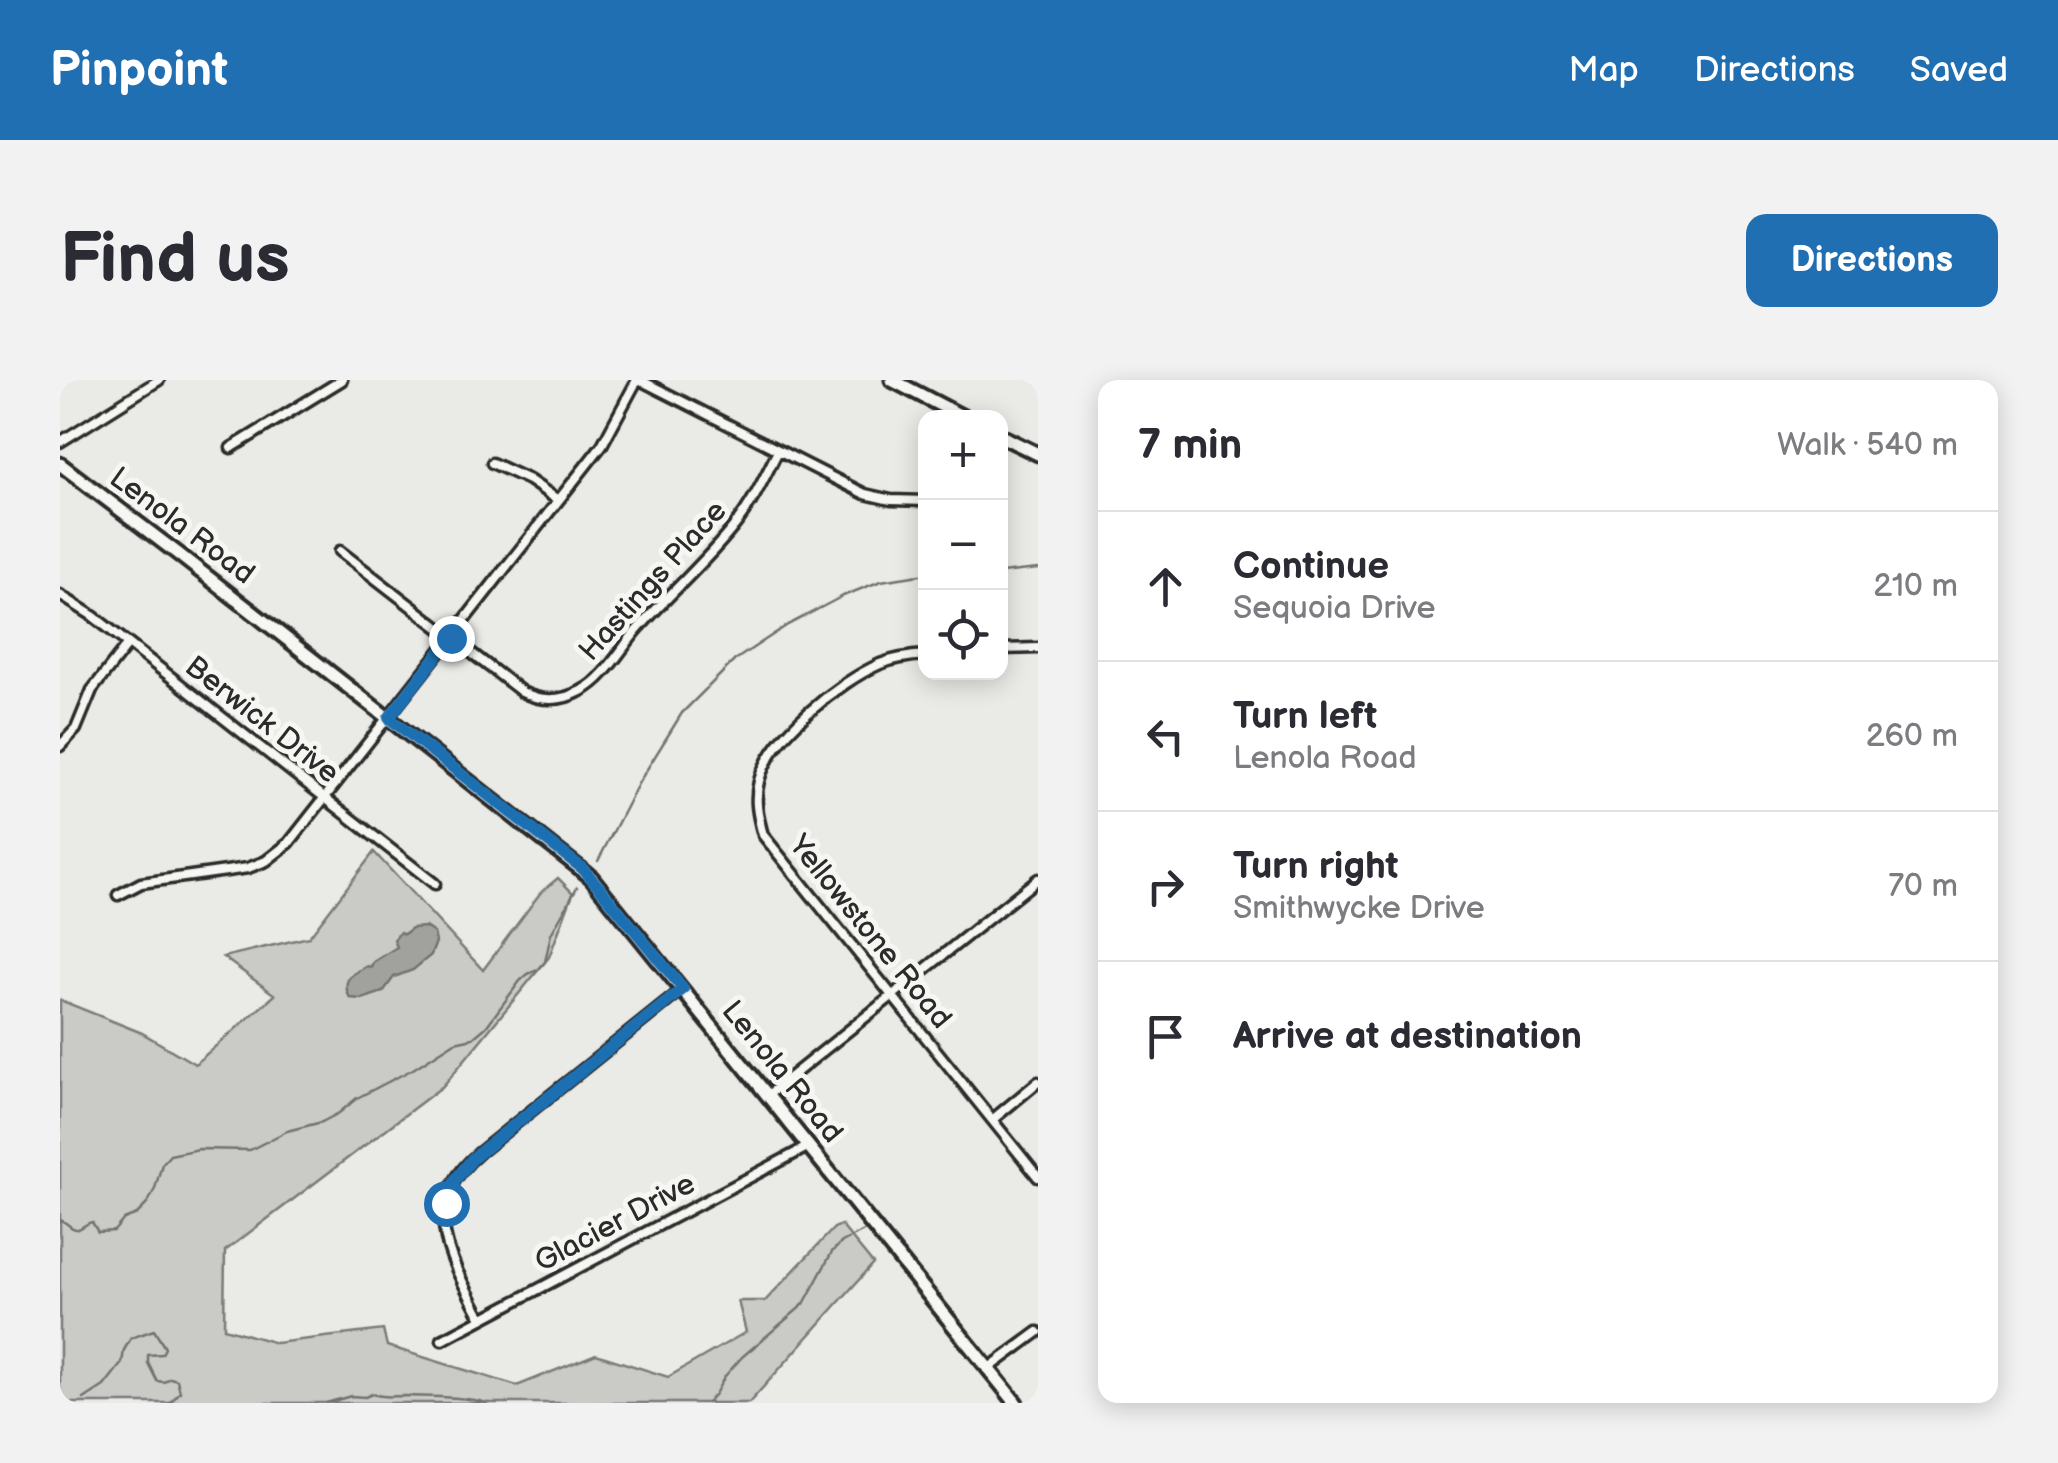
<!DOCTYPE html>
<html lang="en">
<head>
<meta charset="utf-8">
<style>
  :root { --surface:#fff; --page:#f2f2f3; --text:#2b2b33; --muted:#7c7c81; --line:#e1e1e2; --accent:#1f6fb2 }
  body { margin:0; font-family:"Balsamiq Sans",sans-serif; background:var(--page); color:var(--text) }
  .controls { position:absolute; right:30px; top:30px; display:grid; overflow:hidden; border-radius:20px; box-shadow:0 5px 25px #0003 }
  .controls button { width:90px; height:90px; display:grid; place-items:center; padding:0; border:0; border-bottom:2px solid var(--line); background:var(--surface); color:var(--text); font:50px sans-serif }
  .stop { position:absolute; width:30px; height:30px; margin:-22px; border:8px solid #1f6fb2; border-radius:50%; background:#fff }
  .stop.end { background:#1f6fb2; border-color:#fff; box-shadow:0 2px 10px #0008 }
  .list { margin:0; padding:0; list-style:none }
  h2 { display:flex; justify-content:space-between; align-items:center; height:130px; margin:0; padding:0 40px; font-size:42px }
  h2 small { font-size:32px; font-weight:400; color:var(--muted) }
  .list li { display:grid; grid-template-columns:65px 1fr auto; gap:30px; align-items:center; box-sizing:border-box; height:150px; padding:0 40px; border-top:2px solid var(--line) }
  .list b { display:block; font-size:38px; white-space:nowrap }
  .list p { margin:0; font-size:32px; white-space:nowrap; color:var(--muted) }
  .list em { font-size:32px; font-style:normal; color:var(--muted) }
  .icon { flex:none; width:55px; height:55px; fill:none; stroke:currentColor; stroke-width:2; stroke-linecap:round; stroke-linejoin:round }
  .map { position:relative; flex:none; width:978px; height:1023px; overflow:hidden; border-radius:20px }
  header { display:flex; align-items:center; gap:60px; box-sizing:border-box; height:140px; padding:0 50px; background:var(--accent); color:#fff }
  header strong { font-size:48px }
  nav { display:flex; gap:55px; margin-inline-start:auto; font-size:35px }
  .intro { display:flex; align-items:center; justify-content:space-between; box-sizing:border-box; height:240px; padding:0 60px }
  h1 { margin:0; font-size:70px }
  .button { padding:25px 45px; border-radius:20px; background:var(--accent); color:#fff; font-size:35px; font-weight:700 }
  main { display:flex; gap:60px; padding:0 60px }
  aside { flex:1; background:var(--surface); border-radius:20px; box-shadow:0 5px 25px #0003 }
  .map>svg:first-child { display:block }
  .green { fill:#cacac7; stroke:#7a7a79; stroke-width:2.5 }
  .water { fill:#a1a19e; stroke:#727270; stroke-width:2.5 }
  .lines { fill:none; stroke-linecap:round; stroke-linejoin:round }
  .stream { stroke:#727270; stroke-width:2.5 }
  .street-casing { stroke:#2b2b2b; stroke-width:15 }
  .secondary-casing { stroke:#2b2b2b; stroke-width:19 }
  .street { stroke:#f6f6f2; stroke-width:8 }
  .secondary { stroke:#f6f6f2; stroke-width:11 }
  .route { stroke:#1f6fb2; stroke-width:12 }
  .labels { text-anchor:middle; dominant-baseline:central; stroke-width:10; stroke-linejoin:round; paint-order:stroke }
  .street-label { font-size:30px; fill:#2b2b2b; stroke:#f6f6f2 }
</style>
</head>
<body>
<header>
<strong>Pinpoint</strong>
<nav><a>Map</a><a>Directions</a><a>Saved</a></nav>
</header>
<div class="intro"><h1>Find us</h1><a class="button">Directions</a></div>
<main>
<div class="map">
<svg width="978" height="1023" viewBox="0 0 978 1023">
  <rect width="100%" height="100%" fill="#eaeae6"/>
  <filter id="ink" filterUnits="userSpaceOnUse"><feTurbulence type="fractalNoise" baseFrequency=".01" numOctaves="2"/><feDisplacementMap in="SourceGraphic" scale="20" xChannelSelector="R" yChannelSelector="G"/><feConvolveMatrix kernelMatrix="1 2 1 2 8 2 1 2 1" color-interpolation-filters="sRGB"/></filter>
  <g filter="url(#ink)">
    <!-- green -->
    <path class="green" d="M314,472L423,590L481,512L498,498L513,513L489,577L383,706L165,871L164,948L216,963L323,950L327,966L457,1006L536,974L608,997L686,952L678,921H705L774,848L781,845L813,884L689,1023H0V620L82,653L135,684L215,615L163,577L249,557Z"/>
    <!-- water -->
    <path class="water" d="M365,547L374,553L376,562L371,575L353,590L334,597L323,612L302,619L290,618C280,599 292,594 307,586L311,587L313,582L337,567L334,560L340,552L344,554L352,548Z"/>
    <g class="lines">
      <!-- stream -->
      <path class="stream" d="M941,193L978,189
        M538,481L579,402L622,333L675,280L726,246L783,216L821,201L866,194
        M0,840C6,841 12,851 18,849C24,847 26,843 32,842L38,852L54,851L64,839L77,834L86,825L94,812L102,784L110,775L139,769L190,770L227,751L262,742L279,733L297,718L353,689L395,662L413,658L426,647L460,601L468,594L478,590L485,582L491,554L517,507
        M24,1019L44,1006L62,983L64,970L71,958L94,950L105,968L102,974L88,975V983L97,1001L104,1002L110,998L117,1000L120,1012L110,1023
        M266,1023L291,1016L305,1017L312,1014C324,1018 332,1016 344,1016C372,1017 401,1016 427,1023
        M647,1023L655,1014L665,996L682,977L744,924L772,872L782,862L808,849"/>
      <!-- street casing -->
      <g class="street-casing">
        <path id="street" d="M580,0L805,114L831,120L866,121
          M0,62L99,0
          M171,68L282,0
          M432,83L469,100L498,120
          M280,171L462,312C481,322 502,321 521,311C546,298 561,268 579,248C610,213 646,182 675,145C693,123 705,96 718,71
          M0,215L33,236L375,504
          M941,269L978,268
          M866,275C849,276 835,278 820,284C779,302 710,357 699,401C694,420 698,437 703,455L978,797
          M0,366L16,349L32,310L68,264
          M58,515L81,503L188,488L206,481L229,463L542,65L577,0
          M708,715L978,499
          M932,740L978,702
          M422,939C390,879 356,826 420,772L623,609
          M382,960L749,766
          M929,988L978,952"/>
      </g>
      <!-- secondary casing -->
      <g class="secondary-casing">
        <path id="secondary" d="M832,0L905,38
          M941,56L978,74
          M0,84L117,173L531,497L956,1023"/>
      </g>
      <!-- street -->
      <use href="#street" class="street"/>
      <!-- secondary -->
      <use href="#secondary" class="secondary"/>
    </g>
  </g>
  <g class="lines" filter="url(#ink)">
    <!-- route -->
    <path class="route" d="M386,823L396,799L413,778L623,609L540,508L522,488L329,338L391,258"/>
  </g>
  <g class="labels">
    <!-- street labels -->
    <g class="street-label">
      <text transform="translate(122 146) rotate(37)">Lenola Road</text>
      <text transform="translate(593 201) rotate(-48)">Hastings Place</text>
      <text transform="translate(202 340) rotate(38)">Berwick Drive</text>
      <text transform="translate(810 552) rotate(51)">Yellowstone Road</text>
      <text transform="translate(722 692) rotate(51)">Lenola Road</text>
      <text transform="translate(555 843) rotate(-28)">Glacier Drive</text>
    </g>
  </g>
</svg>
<div class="controls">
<button>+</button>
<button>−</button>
<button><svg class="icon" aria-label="locate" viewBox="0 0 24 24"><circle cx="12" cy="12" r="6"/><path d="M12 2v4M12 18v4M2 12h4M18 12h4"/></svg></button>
</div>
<div class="stop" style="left:386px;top:823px"></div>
<div class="stop end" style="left:391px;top:258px"></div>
</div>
<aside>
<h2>7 min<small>Walk · 540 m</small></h2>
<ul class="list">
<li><svg class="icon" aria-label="ahead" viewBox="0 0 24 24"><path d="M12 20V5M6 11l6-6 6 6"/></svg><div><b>Continue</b><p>Sequoia Drive</p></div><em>210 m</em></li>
<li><svg class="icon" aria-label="left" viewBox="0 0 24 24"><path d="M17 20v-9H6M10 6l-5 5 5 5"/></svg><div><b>Turn left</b><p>Lenola Road</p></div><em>260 m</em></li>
<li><svg class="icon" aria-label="right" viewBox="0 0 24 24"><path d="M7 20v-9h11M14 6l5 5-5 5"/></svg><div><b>Turn right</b><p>Smithwycke Drive</p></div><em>70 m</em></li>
<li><svg class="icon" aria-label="arrive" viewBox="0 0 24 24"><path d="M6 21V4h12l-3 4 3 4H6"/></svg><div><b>Arrive at destination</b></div></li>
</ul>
</aside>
</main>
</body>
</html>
